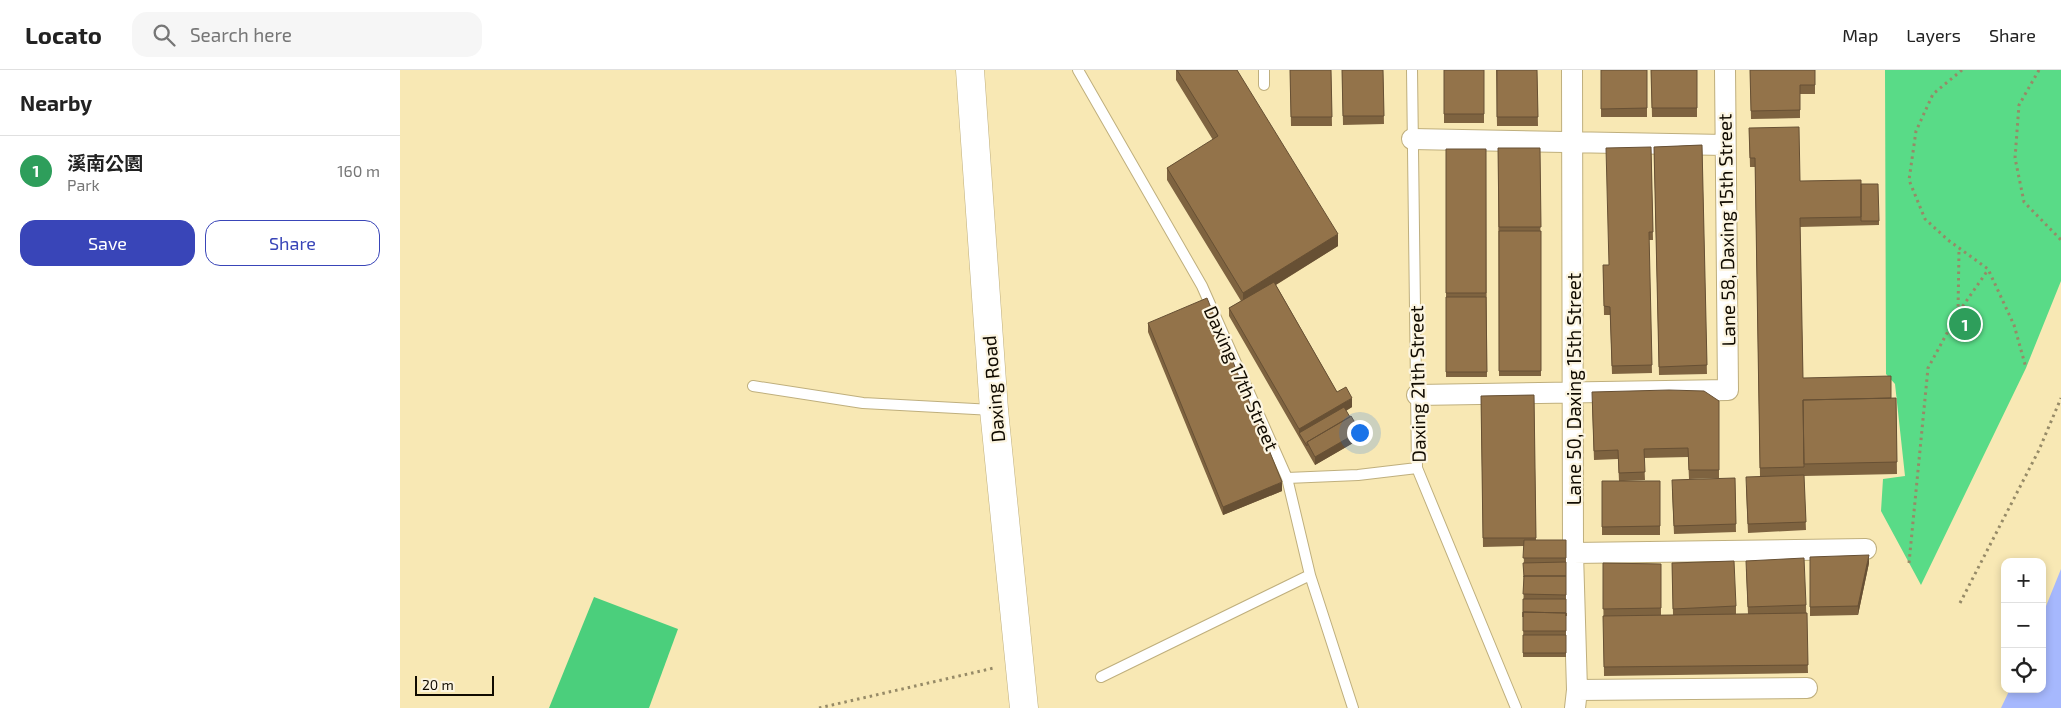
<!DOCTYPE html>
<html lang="en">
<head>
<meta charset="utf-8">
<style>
  :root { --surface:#fff; --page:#f6f6f6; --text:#222; --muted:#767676; --line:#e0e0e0; --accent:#3945b8 }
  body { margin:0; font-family:"Exo 2","Noto Sans TC",sans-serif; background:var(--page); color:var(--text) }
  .controls { position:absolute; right:15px; bottom:15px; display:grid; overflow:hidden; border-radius:10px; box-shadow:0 2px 8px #0003 }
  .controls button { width:45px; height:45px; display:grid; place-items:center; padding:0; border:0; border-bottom:1px solid var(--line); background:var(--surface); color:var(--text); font:25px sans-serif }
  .scale { position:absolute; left:15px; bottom:12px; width:79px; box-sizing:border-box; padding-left:5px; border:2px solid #110b00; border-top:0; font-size:14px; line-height:18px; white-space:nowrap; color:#110b00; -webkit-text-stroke:4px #fcf5e1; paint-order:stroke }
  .you { position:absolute; left:959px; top:362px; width:18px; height:18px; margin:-12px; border:4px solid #fff; border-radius:50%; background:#1a73e8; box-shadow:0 0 0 8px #1a73e833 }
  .badge { display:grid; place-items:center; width:32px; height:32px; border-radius:50%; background:var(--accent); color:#fff; font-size:16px; font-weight:700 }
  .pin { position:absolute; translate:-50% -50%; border:2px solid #fff; box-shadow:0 1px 5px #0006 }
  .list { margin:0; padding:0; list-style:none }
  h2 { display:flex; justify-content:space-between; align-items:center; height:65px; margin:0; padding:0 20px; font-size:21px }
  h2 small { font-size:16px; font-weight:400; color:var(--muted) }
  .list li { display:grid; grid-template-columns:32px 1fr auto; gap:15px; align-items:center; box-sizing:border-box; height:70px; padding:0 20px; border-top:1px solid var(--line) }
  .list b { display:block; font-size:19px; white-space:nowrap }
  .list p { margin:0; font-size:16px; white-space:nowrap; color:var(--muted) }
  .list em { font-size:16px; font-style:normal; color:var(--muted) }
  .actions { display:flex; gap:10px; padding:15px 20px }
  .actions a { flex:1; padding:11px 0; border:1px solid var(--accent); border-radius:15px; text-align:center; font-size:18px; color:var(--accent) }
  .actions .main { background:var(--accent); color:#fff }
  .icon { flex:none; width:28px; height:28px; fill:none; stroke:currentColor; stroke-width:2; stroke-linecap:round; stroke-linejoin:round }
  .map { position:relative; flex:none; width:1661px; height:638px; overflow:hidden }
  header { display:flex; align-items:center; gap:30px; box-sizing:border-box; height:70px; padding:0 25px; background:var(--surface); border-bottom:1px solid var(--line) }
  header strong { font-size:24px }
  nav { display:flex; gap:28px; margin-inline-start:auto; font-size:18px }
  .search { width:350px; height:45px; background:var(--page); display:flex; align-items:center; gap:12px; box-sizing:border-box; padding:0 18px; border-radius:15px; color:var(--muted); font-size:19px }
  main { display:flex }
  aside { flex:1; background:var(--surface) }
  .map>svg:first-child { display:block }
  .green { fill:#59db87 }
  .forest { fill:#4bcf7c }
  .water { fill:#a6b8fd }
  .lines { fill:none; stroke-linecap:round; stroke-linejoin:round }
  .lane-casing { stroke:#bfaf7d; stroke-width:12 }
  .street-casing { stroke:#bfaf7d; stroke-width:22 }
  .secondary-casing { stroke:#bfaf7d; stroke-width:29 }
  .path { stroke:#968a67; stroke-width:3; stroke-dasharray:2.5 4; stroke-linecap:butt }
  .lane { stroke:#fff; stroke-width:10 }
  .street { stroke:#fff; stroke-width:20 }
  .secondary { stroke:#fff; stroke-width:28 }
  .wall { fill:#7e6340 }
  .shaded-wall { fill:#675034 }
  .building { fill:#93734a; stroke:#675034 }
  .labels { text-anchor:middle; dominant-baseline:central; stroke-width:4.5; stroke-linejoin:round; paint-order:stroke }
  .street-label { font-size:19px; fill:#110b00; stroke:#fcf5e1 }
</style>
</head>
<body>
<header>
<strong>Locato</strong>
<div class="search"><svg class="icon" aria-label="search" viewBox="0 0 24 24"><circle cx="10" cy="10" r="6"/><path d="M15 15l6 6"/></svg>Search here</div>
<nav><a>Map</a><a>Layers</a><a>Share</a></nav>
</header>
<main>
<aside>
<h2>Nearby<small></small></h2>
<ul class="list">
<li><span class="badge" style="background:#2e9e5b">1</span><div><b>溪南公園</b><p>Park</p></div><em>160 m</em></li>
</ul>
<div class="actions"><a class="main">Save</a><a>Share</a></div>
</aside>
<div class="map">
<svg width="1661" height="638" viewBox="0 0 1661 638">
  <rect width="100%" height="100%" fill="#f8e8b4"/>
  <!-- green -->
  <path class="green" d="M1485,0H1661V211L1626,298L1521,515L1481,441L1483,409L1505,406L1495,314L1486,304Z"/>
  <!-- forest -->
  <path class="forest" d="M194,527L278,559L249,638H149Z"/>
  <!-- water -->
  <path class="water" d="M1661,499V638H1601L1610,619H1642V546Z"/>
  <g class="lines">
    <!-- lane casing -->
    <g class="lane-casing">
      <path id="lane" d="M678,0L802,216L887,408L910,505L953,638
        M864,0V15
        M1012,0L1017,398L1116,638
        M353,316L463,333L593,340
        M887,408L958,405L1017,398
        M701,607L910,505"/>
    </g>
    <!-- street casing -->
    <g class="street-casing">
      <path id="street" d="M1172,0L1173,483L1177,620L1175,638
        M1012,69L1325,75
        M1017,325L1328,320L1325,0
        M1173,483L1466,479
        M1177,620L1407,618"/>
    </g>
    <!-- secondary casing -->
    <g class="secondary-casing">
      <path id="secondary" d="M570,0L594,340L624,638"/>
    </g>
    <!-- path -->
    <path class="path" d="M1562,0L1533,24L1516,61L1509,110L1525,149L1548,170L1588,199L1614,255L1626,298
      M1639,0L1619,35L1615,88L1624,132L1661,170
      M1558,243L1559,179
      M1509,493L1528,298L1558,243L1588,200
      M1560,533L1639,380L1661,328
      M419,638L594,598"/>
    <!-- lane -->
    <use href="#lane" class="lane"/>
    <!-- street -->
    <use href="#street" class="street"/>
    <!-- secondary -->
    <use href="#secondary" class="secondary"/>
  </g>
  <!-- wall -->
  <path class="wall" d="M776,0H837L938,176L876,215L937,322L952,337L946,341L960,369L915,395L829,246V238L841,231L767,110V98L813,70L776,10Z
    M890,0H931L932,56H891Z
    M942,0H983L984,54L943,55Z
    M1044,0H1084V53H1044Z
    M1096,0H1137L1138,56H1097Z
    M1201,0H1247V47H1201Z
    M1251,0H1297V47H1252Z
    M1350,0H1415V24H1400V48L1351,49Z
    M1349,58L1400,111L1461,114L1479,151V155L1400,157L1403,308L1491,328H1496L1497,404L1404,406L1406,460L1348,463L1346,416L1360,407L1355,97H1350Z
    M1302,75L1307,304L1259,305L1254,77Z
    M1251,77L1253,170H1249L1252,303L1212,304L1210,245H1204L1203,195H1209Z
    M1098,78H1140L1141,306H1099Z
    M1046,79H1086L1087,307H1046Z
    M748,253L882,421L823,445L748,262Z
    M1134,325L1136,470H1166V587H1123L1124,476L1083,477L1081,326Z
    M1192,331H1319V408L1289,409L1288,387L1244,388L1245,410L1224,411H1260V465H1202V411H1219L1218,389L1194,390Z
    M1335,408L1336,462L1274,464L1272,419Z
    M1410,487L1469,493L1458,545L1410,546Z
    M1203,493L1261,494V545H1273L1272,493L1336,536V544H1348L1346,499L1406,535L1408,603L1204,606Z"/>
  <!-- shaded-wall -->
  <path class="shaded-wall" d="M938,164V176L843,235V223Z
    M952,328V337L901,367L899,363V368V359Z
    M960,361V369L915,395V387Z
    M882,412V421L823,445V437Z
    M1469,485V493L1458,545V536Z"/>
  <!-- building -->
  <path class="building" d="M777,0H837L938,164L843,223L767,98L818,66Z
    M890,0H931L932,47H891Z
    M942,0H983L984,46H943Z
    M1044,0H1084V44H1044Z
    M1097,0H1137L1138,47H1097Z
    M1201,0H1247V38L1201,39Z
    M1251,0H1297V38H1252Z
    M1350,0H1415V15H1400V40L1351,41Z
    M1399,57L1400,111L1461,110V147L1400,148L1403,308L1491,306V328L1403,330L1404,397L1360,398L1355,88H1350L1349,58Z
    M1302,75L1307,295L1259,297L1254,77Z
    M1251,77L1253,162H1249L1252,295L1212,296L1210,237L1204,236L1203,195H1209L1206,78Z
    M1098,78H1140L1141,157H1099Z
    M1046,79H1086V223H1046Z
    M1461,114H1478L1479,151H1461Z
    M1099,161H1141V301H1099Z
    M874,212L937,322L946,317L952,328L899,359L829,238Z
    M1046,227H1086L1087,302H1046Z
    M807,228L882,412L823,437L748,253Z
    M1269,320L1304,321L1319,331V400H1289L1288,378L1244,379L1245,402L1219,403L1218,380L1194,381L1192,322Z
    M1134,325L1136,468H1083L1081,326Z
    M1496,328L1497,392L1404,394L1403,330Z
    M944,337L950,347L907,372V376L899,363Z
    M951,346L960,361L915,387L907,372Z
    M1404,405L1406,452L1348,454L1346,407Z
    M1335,408L1336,454L1274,456L1272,410Z
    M1202,411H1260V456L1202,457Z
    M1124,470H1166V488H1123Z
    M1469,485L1458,536L1410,537V487Z
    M1404,488L1406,535L1348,537L1346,491Z
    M1334,491L1336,536L1273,539L1272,493Z
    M1166,492V506H1124V507L1123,493Z
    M1203,493L1261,494V538L1203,539Z
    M1124,506H1166V525L1123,524Z
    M1123,529H1166V546V543L1123,542V547Z
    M1123,542L1166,543V561H1123Z
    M1407,543L1408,595L1204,597L1203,546Z
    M1123,565H1166V583H1123Z"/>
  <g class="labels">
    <!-- street labels -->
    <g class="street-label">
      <text transform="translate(1326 160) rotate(-91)">Lane 58, Daxing 15th Street</text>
      <text transform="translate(842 308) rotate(66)">Daxing 17th Street</text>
      <text transform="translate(1017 314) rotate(-91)">Daxing 21th Street</text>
      <text transform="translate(593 319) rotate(-95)">Daxing Road</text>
      <text transform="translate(1173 319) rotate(-90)">Lane 50, Daxing 15th Street</text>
    </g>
  </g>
</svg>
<div class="controls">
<button>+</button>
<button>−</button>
<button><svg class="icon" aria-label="locate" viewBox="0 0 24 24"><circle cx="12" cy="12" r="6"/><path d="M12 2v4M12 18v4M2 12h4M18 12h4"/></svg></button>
</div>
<div class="scale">20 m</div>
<div class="you"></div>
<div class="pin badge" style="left:1565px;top:254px;background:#2e9e5b">1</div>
</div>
</main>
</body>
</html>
